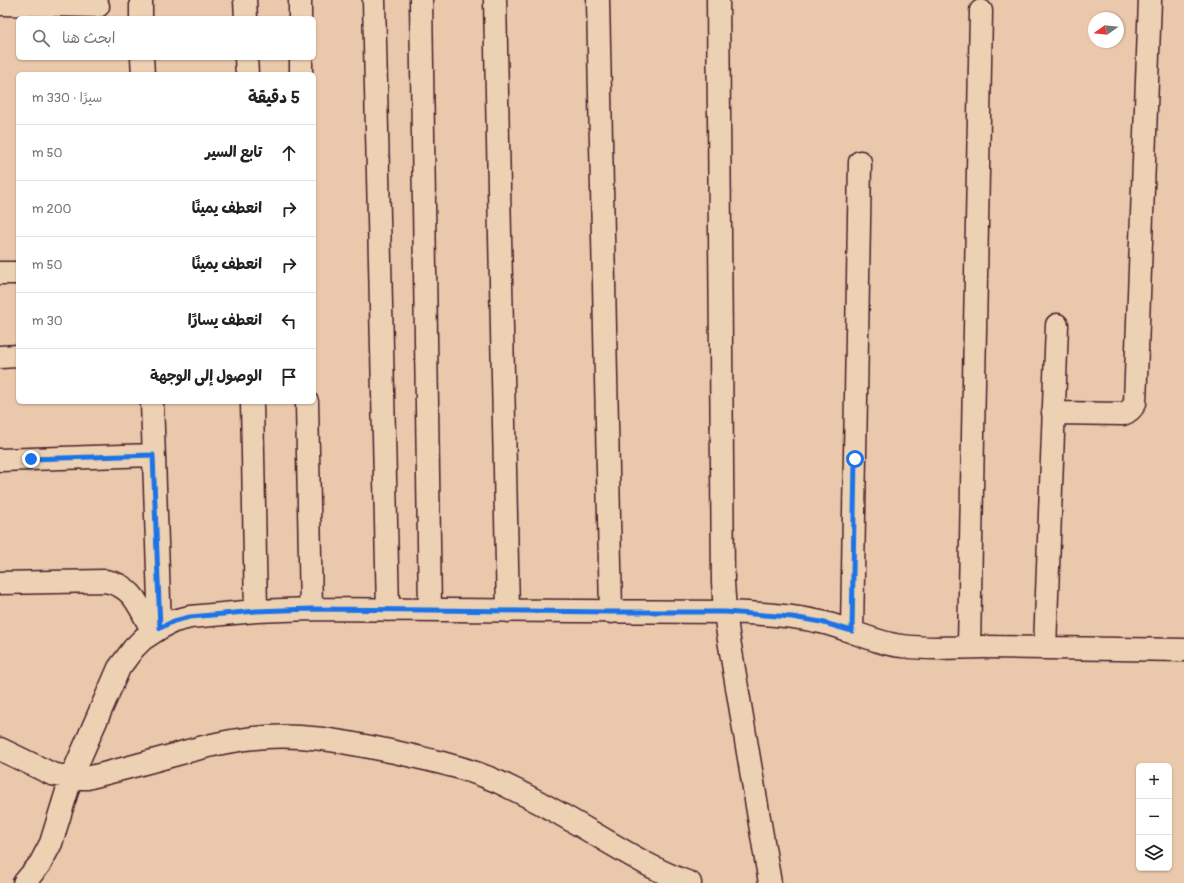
<!DOCTYPE html>
<html lang="ar">
<head>
<meta charset="utf-8">
<style>
  :root { --surface:#fff; --page:#f6f6f6; --text:#222; --muted:#767676; --line:#e0e0e0 }
  body { margin:0; font-family:Pangolin,"Playpen Sans Arabic",sans-serif; background:var(--page); color:var(--text); direction:rtl }
  .controls { position:absolute; right:12px; bottom:12px; display:grid; overflow:hidden; border-radius:6px; box-shadow:0 1px 3px #0004 }
  .controls button { width:36px; height:36px; display:grid; place-items:center; padding:0; border:0; border-bottom:1px solid var(--line); background:var(--surface); color:var(--text); font:20px sans-serif }
  .compass { position:absolute; left:1088px; top:12px; width:36px; height:36px; border-radius:50%; background:var(--surface); box-shadow:0 1px 3px #0004; rotate:256deg }
  .stop { position:absolute; width:12px; height:12px; margin:-9px; border:3px solid #1a73e8; border-radius:50%; background:#fff }
  .stop.end { background:#1a73e8; border-color:#fff; box-shadow:0 1px 4px #0008 }
  .list { margin:0; padding:0; list-style:none }
  h2 { display:flex; justify-content:space-between; align-items:center; height:52px; margin:0; padding:0 16px; font-size:17px }
  h2 small { font-size:13px; font-weight:400; color:var(--muted) }
  .list li { display:grid; grid-template-columns:26px 1fr auto; gap:12px; align-items:center; box-sizing:border-box; height:56px; padding:0 16px; border-top:1px solid var(--line) }
  .list b { display:block; font-size:15px; white-space:nowrap }
  .list em { font-size:13px; font-style:normal; color:var(--muted) }
  .icon { flex:none; width:22px; height:22px; fill:none; stroke:currentColor; stroke-width:2; stroke-linecap:round; stroke-linejoin:round }
  .map { position:relative; flex:none; width:1184px; height:883px; overflow:hidden; direction:ltr }
  .search { position:absolute; background:var(--surface); box-shadow:0 1px 3px #0004; left:16px; top:16px; width:300px; height:44px; display:flex; align-items:center; gap:10px; box-sizing:border-box; padding:0 14px; border-radius:6px; color:var(--muted); font-size:15px }
  .panel { position:absolute; background:var(--surface); box-shadow:0 1px 3px #0004; left:16px; top:72px; width:300px; height:332px; border-radius:6px; direction:rtl }
  .map>svg:first-child { display:block }
  .lines { fill:none; stroke-linecap:round; stroke-linejoin:round }
  .street-casing { stroke:#4a1f2b; stroke-width:25 }
  .street { stroke:#ecd2b3; stroke-width:22 }
  .route { stroke:#1a73e8; stroke-width:5 }
</style>
</head>
<body>
<div class="map">
<svg width="1184" height="883" viewBox="0 0 1184 883">
  <rect width="100%" height="100%" fill="#eac8ab"/>
  <filter id="ink" filterUnits="userSpaceOnUse"><feTurbulence type="fractalNoise" baseFrequency=".025" numOctaves="2"/><feDisplacementMap in="SourceGraphic" scale="8" xChannelSelector="R" yChannelSelector="G"/><feConvolveMatrix kernelMatrix="1 2 1 2 8 2 1 2 1" color-interpolation-filters="sRGB"/></filter>
  <g filter="url(#ink)">
    <g class="lines">
      <!-- street casing -->
      <g class="street-casing">
        <path id="street" d="M141,0V18
          M245,0L246,18
          M300,0V18
          M374,0L388,610
          M421,0L430,610
          M495,0L508,611
          M598,0L611,612
          M718,0L723,582L725,612L728,634L770,883
          M0,4L98,6
          M142,58L143,74
          M246,58L247,74
          M301,58V74
          M0,273H18
          M0,357L18,356
          M152,402L160,628
          M252,402L256,611
          M307,402L311,609
          M1053,413L1123,414C1129,412 1132,409 1135,403L1150,0
          M0,460L153,455
          M0,583L105,581C134,585 140,609 153,632
          M852,631L860,162
          M969,647L981,11
          M1045,648L1057,325
          M0,749L52,774L71,778H87C116,771 145,763 174,755C195,749 217,743 239,740C294,731 342,741 395,752C435,761 474,769 511,788C547,805 581,826 615,846C639,860 663,874 690,883
          M24,883L40,864L51,843L71,778L119,668L134,648L143,639L160,628L174,621L190,617L256,611L311,609L725,612C757,613 789,615 821,622C848,628 874,643 902,646C929,650 957,647 984,647C1051,648 1117,649 1184,650"/>
      </g>
      <!-- street -->
      <use href="#street" class="street"/>
    </g>
  </g>
  <g class="lines" filter="url(#ink)">
    <!-- route -->
    <path class="route" d="M31,459L153,455L160,628L174,621L190,617L256,611L311,609L430,610L611,612H725L792,617L821,622L852,631L855,459"/>
  </g>
</svg>
<div class="controls">
<button>+</button>
<button>−</button>
<button><svg class="icon" aria-label="layers" viewBox="0 0 24 24"><path d="M12 4l9 5-9 5-9-5zM3 14l9 5 9-5"/></svg></button>
</div>
<svg class="compass" viewBox="-18 -18 36 36"><path d="M0-13l5 13h-10z" fill="#e53935"/><path d="M0 13l5-13h-10z" fill="#767676"/></svg>
<div class="stop" style="left:855px;top:459px"></div>
<div class="stop end" style="left:31px;top:459px"></div>
<div class="search"><svg class="icon" aria-label="search" viewBox="0 0 24 24"><circle cx="10" cy="10" r="6"/><path d="M15 15l6 6"/></svg>ابحث هنا</div>
<section class="panel">
<h2>5 دقيقة<small>سيرًا · 330 m</small></h2>
<ul class="list">
<li><svg class="icon" aria-label="ahead" viewBox="0 0 24 24"><path d="M12 20V5M6 11l6-6 6 6"/></svg><div><b>تابع السير</b></div><em>50 m</em></li>
<li><svg class="icon" aria-label="right" viewBox="0 0 24 24"><path d="M7 20v-9h11M14 6l5 5-5 5"/></svg><div><b>انعطف يمينًا</b></div><em>200 m</em></li>
<li><svg class="icon" aria-label="right" viewBox="0 0 24 24"><path d="M7 20v-9h11M14 6l5 5-5 5"/></svg><div><b>انعطف يمينًا</b></div><em>50 m</em></li>
<li><svg class="icon" aria-label="left" viewBox="0 0 24 24"><path d="M17 20v-9H6M10 6l-5 5 5 5"/></svg><div><b>انعطف يسارًا</b></div><em>30 m</em></li>
<li><svg class="icon" aria-label="arrive" viewBox="0 0 24 24"><path d="M6 21V4h12l-3 4 3 4H6"/></svg><div><b>الوصول إلى الوجهة</b></div></li>
</ul>
</section>
</div>
</body>
</html>
